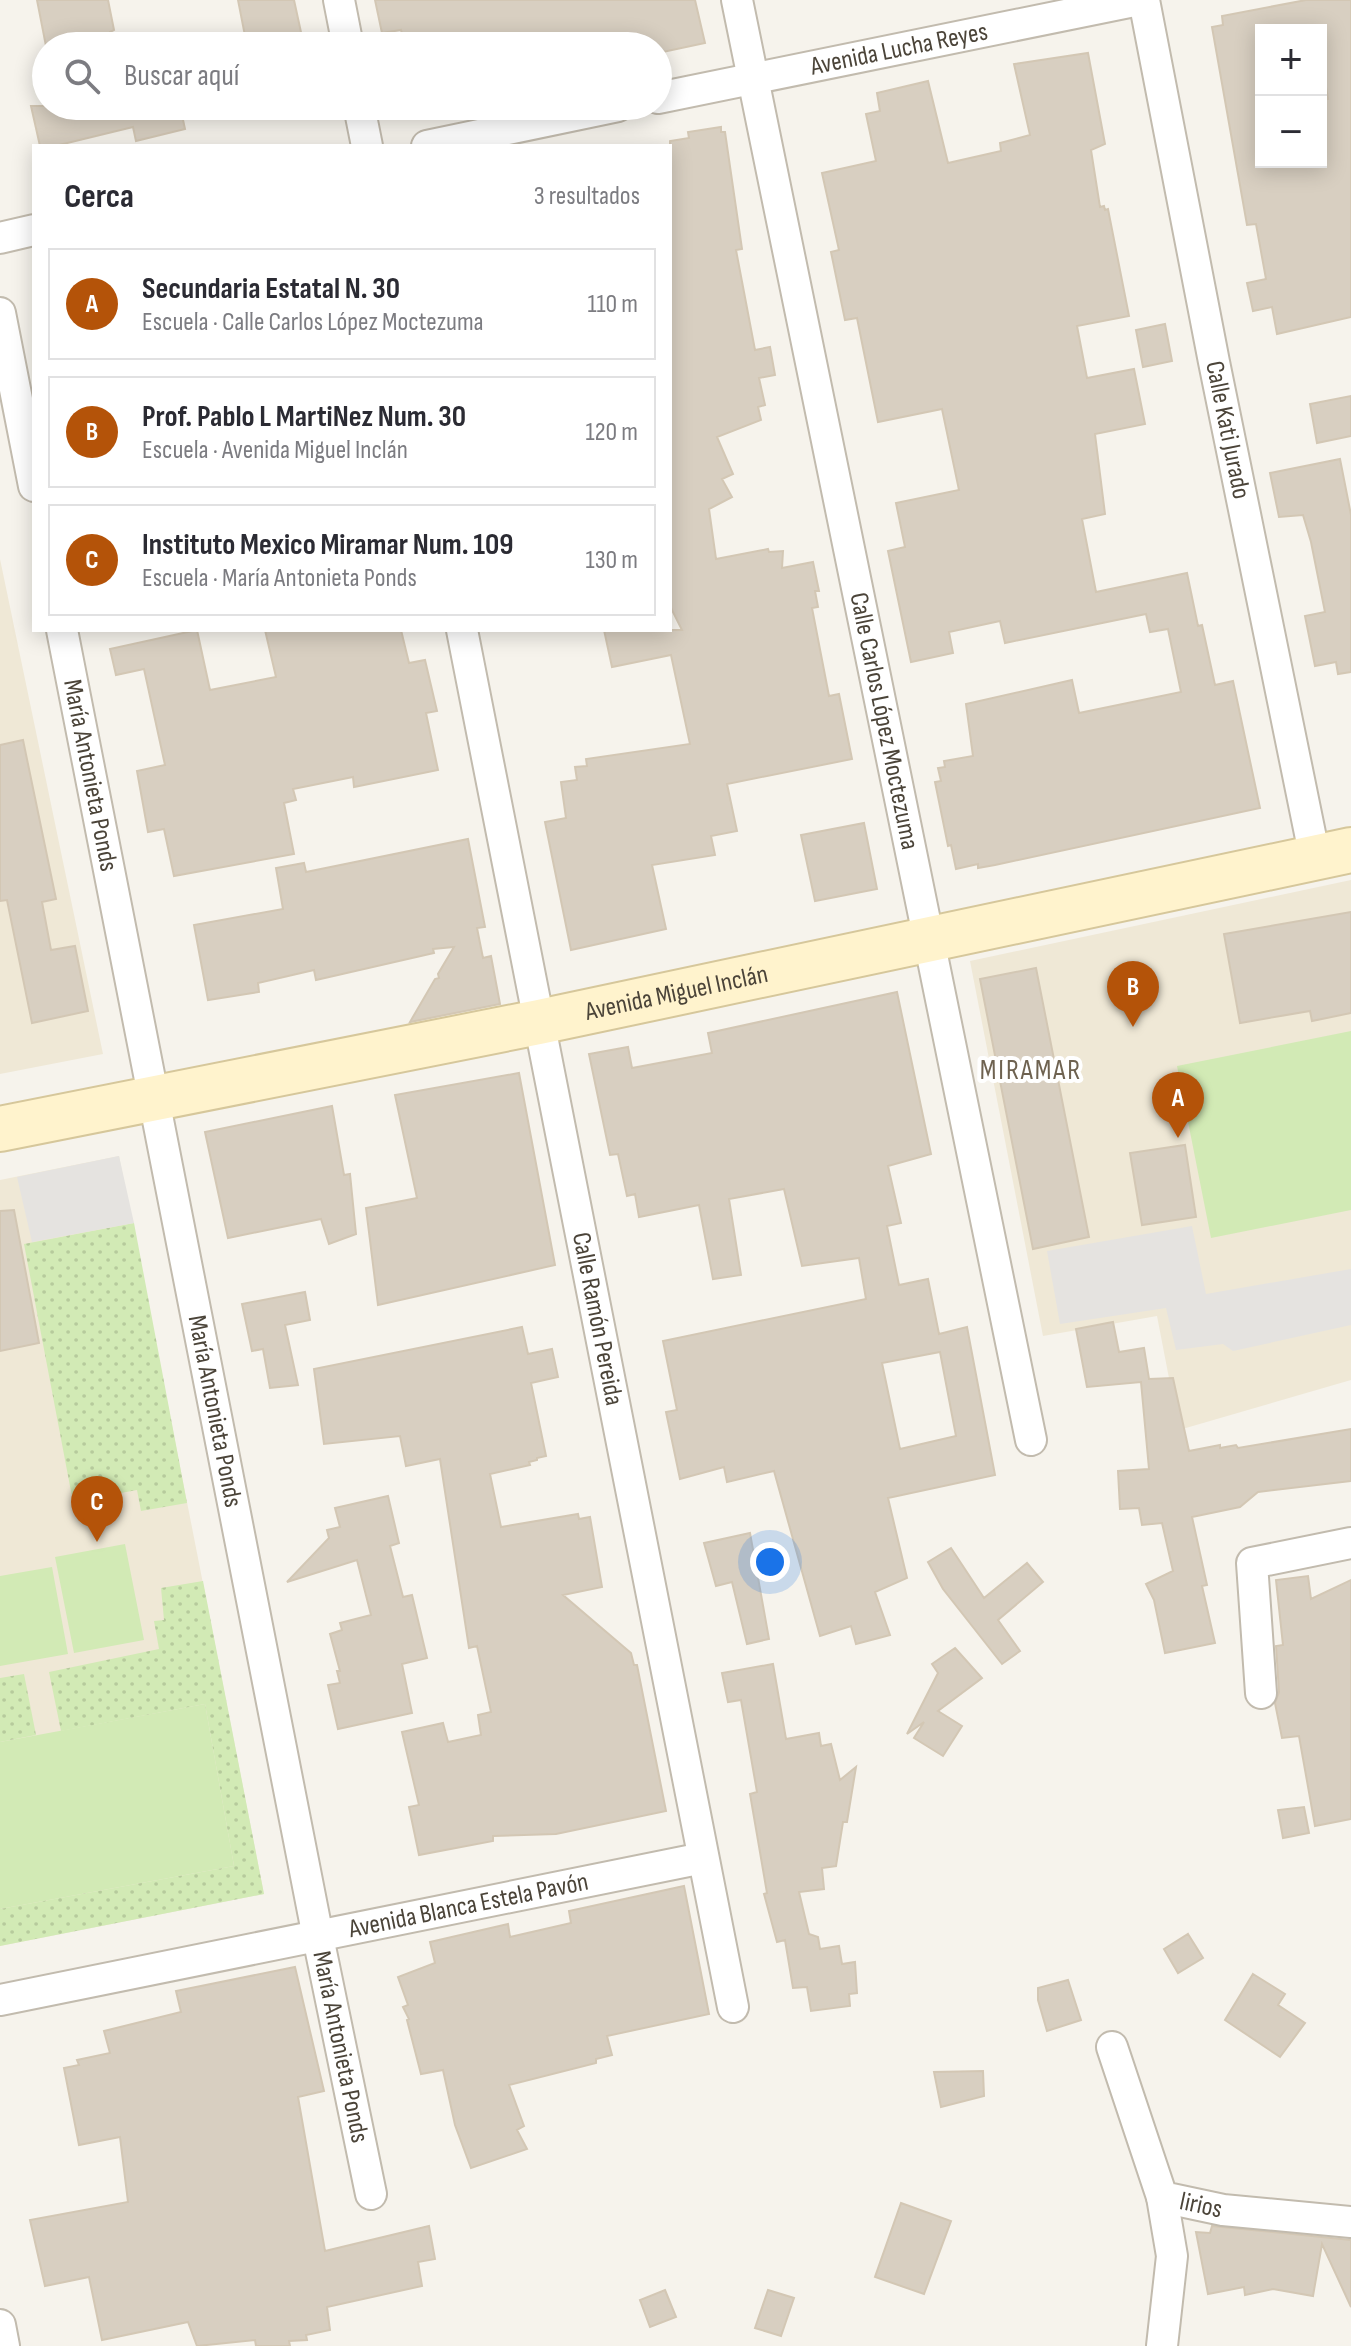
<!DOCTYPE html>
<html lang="es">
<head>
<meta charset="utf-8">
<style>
  :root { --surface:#fff; --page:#f7f7f7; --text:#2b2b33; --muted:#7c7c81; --line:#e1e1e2; --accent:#b45309 }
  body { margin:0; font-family:"Sofia Sans Condensed",sans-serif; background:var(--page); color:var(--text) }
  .controls { position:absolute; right:24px; top:24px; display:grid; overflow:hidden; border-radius:0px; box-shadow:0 4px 20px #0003 }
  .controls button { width:72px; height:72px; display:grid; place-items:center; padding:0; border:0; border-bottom:2px solid var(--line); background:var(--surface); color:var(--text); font:40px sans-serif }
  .you { position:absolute; left:770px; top:1562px; width:28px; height:28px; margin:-20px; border:6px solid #fff; border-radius:50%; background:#1a73e8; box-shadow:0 0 0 12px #1a73e833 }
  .badge { display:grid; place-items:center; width:52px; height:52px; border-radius:50%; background:var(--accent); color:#fff; font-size:26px; font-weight:700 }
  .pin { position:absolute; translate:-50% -66px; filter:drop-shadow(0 2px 4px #0008) }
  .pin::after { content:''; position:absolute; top:42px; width:28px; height:24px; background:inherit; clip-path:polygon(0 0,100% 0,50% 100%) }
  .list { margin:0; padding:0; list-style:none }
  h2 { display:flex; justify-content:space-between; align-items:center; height:104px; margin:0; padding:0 32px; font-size:34px }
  h2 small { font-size:26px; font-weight:400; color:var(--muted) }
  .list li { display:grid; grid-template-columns:52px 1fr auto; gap:24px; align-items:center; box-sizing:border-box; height:112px; margin:0 16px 16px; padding:0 16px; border:2px solid var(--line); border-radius:0px }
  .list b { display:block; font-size:30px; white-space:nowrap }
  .list p { margin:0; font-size:26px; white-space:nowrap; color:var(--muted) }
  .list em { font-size:26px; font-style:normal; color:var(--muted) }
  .icon { flex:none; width:44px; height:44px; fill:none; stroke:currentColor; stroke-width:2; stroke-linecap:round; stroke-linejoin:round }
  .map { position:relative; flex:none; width:1351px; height:2346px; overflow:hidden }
  .search { position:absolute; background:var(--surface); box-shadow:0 4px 20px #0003; left:32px; top:32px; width:640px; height:88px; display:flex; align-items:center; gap:20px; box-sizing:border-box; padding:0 28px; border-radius:44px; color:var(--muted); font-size:30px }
  .panel { position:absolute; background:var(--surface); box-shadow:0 4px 20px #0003; left:32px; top:144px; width:640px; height:488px; border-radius:0px }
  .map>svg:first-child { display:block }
  .education { fill:#efe8d6 }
  .grass { fill:#d2eab5 }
  .park { fill:url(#park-dots) }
  .parking { fill:#e5e3e0 }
  .building { fill:#d8cfc1; stroke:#d3c7b4; stroke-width:2; fill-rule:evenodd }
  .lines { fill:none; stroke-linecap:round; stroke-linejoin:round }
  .street-casing { stroke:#c2bbae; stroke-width:34 }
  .secondary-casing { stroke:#d6c79b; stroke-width:48 }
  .street { stroke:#fff; stroke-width:30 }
  .secondary { stroke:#fff3cd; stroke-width:44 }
  .labels { text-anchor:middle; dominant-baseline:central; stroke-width:8; stroke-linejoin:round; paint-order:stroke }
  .street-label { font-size:26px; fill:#4b4439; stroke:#fff }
  .neighbourhood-label { font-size:28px; letter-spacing:2px; fill:#6e6250; stroke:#fff }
</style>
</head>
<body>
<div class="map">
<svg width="1351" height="2346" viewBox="0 0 1351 2346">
  <defs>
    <pattern id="park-dots" width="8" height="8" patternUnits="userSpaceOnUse" patternTransform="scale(2)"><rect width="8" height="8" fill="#d2eab5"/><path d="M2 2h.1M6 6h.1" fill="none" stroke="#b6ca9c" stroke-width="1.8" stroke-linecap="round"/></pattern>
  </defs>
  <rect width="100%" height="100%" fill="#f6f3ec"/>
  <!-- education -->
  <path class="education" d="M0,559L103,1054L0,1074Z
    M1351,880V1380L1179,1430L1157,1316L1043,1336L970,961Z
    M119,1156L264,1894L0,1946V1180Z"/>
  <!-- grass -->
  <path class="grass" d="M1351,1031V1210L1211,1238L1177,1066Z
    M125,1544L144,1640L74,1653L55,1557Z
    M52,1567L68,1654L0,1666V1576Z
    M205,1704L234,1866L0,1909V1742Z"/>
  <!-- park -->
  <path class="park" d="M134,1223L187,1503L141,1511L137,1490L73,1502L24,1244Z
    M203,1581L264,1894L0,1946V1909L234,1866L205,1704L61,1731L49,1672L159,1649L154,1621L164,1620L161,1588Z
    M24,1674L36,1735L0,1742V1678Z"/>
  <!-- parking -->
  <path class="parking" d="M119,1156L134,1223L32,1242L17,1177Z
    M1192,1226L1206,1294L1351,1269V1325L1233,1351L1223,1344L1176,1350L1166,1308L1060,1324L1047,1251Z"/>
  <!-- building -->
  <path class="building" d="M37,0H108L114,30L110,32L113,46H46Z
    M238,0H294L304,46H247Z
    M375,0H695L705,43L658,53V46H405L401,30L382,33Z
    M1306,0H1351V317L1277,334L1272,307L1253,311L1247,283L1266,279L1256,224L1247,225L1212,27L1223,25L1222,16ZM1261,30H1321V56L1328,99L1321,100V162H1261Z
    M1088,53L1105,144L1091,150L1100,207L1104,206L1105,210L1108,209L1129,316L1077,326L1087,378L1134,369L1145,424L1095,434L1105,514L1082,519L1096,592L1187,573L1198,626L1202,625L1215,685L1233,681L1260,808L995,865L978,868V864L956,869L951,845L948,846L935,782L941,781L938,768L945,767L944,761L973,756L966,704L1072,680L1079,713L1181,692L1168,629L1150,632L1146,614L1005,643L1000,621L949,632L953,653L911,662L888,551L905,547L896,503L959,490L942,409L878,422L857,318L845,320L831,252L839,250L822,173L876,161L866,114L880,111L877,93L928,81L948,163L1001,151L1000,143L1030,135L1014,64Z
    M31,106H180L185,129L136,141L133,127L55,146H40Z
    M721,127V132H725L742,249L736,250L755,350L770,347L775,375L759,378L765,405L758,407L761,420L717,437L733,474L722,479L732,497L709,509L716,559L768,549L769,552L783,551L782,568L813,562L819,591H815L818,607L812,608L829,696L839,694L852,759L727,784L737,831L711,836L715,855L652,865L666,929L571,950L545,822L566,818L561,782L577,780L575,767L587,766L586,759L690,744L671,655L612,667L604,630H682L670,606V141L689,138L688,132Z
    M1165,324L1172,361L1143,367L1136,330Z
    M1351,396V436L1317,443L1310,404Z
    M1340,459L1351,515V672L1338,674L1336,662L1315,666L1305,616L1325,612L1311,542L1303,515L1279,517L1270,473Z
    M197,630L210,690L276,677L265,630H401L409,663L425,660L437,711L426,713L438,770L354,787L353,777L293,789L296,800L284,803L294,854L174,876L164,829L148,832L137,771L165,765L144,669L116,675L110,649Z
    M23,740L56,899L42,902L51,950L75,946L88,1011L32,1023L7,900L0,901V745Z
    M864,823L877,889L815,901L801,835Z
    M468,839L485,927L477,928L483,958L491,956L500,1004L410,1022L435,979L439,978L438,974L454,947L433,949L434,953L316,980L314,970L258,983L259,992L208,1000L194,925L283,909L276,868L304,863L306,872Z
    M1351,912V1013L1312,1021L1310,1011L1240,1023L1224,934Z
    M1036,968L1089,1237L1033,1249L980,979Z
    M897,992L931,1154L888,1166L901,1223L887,1226L899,1285L928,1279L939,1334L967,1327L995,1475L888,1498L907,1578L875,1592L890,1635L856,1644L851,1626L820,1636L774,1471L727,1482L724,1467L680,1479L666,1412L677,1410L663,1341L866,1299L859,1258L802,1266L784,1189L729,1199L741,1275L713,1279L699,1205L639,1217L635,1194L627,1196L618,1154L610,1155L589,1054L628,1047L632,1068L712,1053L708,1033ZM940,1352L956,1436L900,1449L882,1363Z
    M519,1073L555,1265L378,1305L366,1208L417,1198L395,1095Z
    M332,1106L344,1175L350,1174L356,1234L329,1244L321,1219L228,1238L205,1132Z
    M1185,1145L1196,1217L1142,1225L1130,1153Z
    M14,1210L39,1343L0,1351V1211Z
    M305,1292L310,1320L285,1325L298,1385L270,1388L263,1349L252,1351L242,1304Z
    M1113,1322L1119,1352L1144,1348L1149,1379L1173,1378L1189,1451L1220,1445V1448L1236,1445L1238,1448L1351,1429V1481L1258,1492L1240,1507L1192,1517L1207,1585L1202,1586L1215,1643L1165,1653L1154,1600L1146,1584L1173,1571L1162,1523L1142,1525L1139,1508L1120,1509L1118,1471L1149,1469L1141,1382L1087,1387L1076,1329Z
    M522,1327L528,1354L552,1349L558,1377L531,1383L546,1456L537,1458V1460L529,1462L530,1465L490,1474L501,1527L578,1514L579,1519L590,1517L602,1587L563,1595L631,1653L634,1665H637L666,1811L556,1834L493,1836V1841L419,1855L409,1807L419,1805L402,1732L443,1723L448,1742L481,1735L478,1715L491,1712L477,1646L469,1648L440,1459L406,1466L400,1436L324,1444L314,1369Z
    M388,1496L399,1543L390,1546L403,1597L412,1595L427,1658L402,1664L412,1713L338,1729L328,1685L340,1683L337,1671H340L330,1634L342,1630L340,1623L371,1615L357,1560L287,1582L329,1538L327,1530L340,1527L335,1508Z
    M750,1533L769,1639L747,1644L732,1582L716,1586L704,1543Z
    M951,1548L984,1598L1027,1563L1043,1582L998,1620L1020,1651L1002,1664L943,1589L928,1562Z
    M1308,1576L1311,1599L1351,1580V1819L1315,1826L1299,1736L1282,1738L1275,1703L1279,1692L1276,1646L1283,1645L1276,1580Z
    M955,1648L982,1678L938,1711L962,1726L943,1756L914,1738L924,1722L907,1734L938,1673L932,1664Z
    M773,1664L786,1739L819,1733L821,1746L831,1744L840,1780L856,1767L847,1822H843L836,1866L822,1868L824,1889L799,1892L809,1934L818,1937L820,1949L839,1946L842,1964L855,1962L857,1993L849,1994L850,2006L811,2011L807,1987L793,1988L785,1940L777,1942L764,1894L767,1893L750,1794L757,1792L741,1700L728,1702L722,1673Z
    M1304,1807L1309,1833L1283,1838L1278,1810Z
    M684,1886L709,2014L607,2036L612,2055L596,2059V2063L509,2085L524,2126L517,2130L527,2149L471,2168L455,2125L443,2070L421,2074L407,2020L409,2019L403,2007L408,2005L398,1977L435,1963L430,1942L508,1924L510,1937L571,1923L569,1911Z
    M1188,1934L1203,1958L1178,1973L1164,1949Z
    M295,1967L324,2091L298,2097L325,2251L429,2226L435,2259L418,2262L422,2286L327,2307L330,2330L306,2335L307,2340L289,2341L290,2346H256L255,2340L197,2346L188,2322L102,2340L89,2277L45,2286L30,2220L128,2202L120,2137L79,2145L64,2068L79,2065L77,2060L110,2053L104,2031L181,2012L176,1991Z
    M1253,1974L1285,1994L1278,2005L1305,2023L1280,2057L1225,2020Z
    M1068,1980L1081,2020L1047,2031L1038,2000V1988Z
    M983,2071L984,2096L941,2107L934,2072Z
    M901,2203L951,2221L924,2294L875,2277Z
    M1212,2226L1351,2240V2307L1322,2244L1313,2296L1273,2289L1245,2295L1244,2287L1208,2294L1196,2232L1210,2233Z
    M665,2290L676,2317L650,2327L640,2300Z
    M768,2290L794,2298L781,2336L755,2328Z"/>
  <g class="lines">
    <!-- street casing -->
    <g class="street-casing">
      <g id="street">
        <path d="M339,0L348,46"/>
        <path id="s1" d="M737,0L1031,1440"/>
        <path id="s2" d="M1144,0L1214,362L1315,858"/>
        <path id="s3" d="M658,98L1139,0"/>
        <path d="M359,106L367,146"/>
        <path d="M427,146L618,106"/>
        <path d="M0,238L34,230"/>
        <path d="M0,313L34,486"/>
        <path id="s4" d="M62,630L318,1937L371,2194"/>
        <path id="s5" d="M462,630L733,2007"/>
        <path d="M1261,1693L1252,1563L1351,1543"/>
        <path id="s6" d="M0,2000L703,1858"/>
        <path id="s7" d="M1112,2047L1162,2197L1223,2210L1351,2222"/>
        <path d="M1162,2197L1172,2256L1162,2346"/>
        <path d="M0,2325L4,2346"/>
      </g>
    </g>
    <!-- secondary casing -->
    <g class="secondary-casing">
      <g id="secondary">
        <path id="s8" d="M0,1129L539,1022L1351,850"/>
      </g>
    </g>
    <!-- street -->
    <use href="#street" class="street"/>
    <!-- secondary -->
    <use href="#secondary" class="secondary"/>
  </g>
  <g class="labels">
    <!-- street labels -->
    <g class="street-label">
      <text stroke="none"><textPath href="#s3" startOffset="246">Avenida Lucha Reyes</textPath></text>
      <text stroke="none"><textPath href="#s2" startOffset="438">Calle Kati Jurado</textPath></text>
      <text stroke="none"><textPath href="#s1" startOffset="736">Calle Carlos López Moctezuma</textPath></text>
      <text stroke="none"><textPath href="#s4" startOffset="148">María Antonieta Ponds</textPath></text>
      <text stroke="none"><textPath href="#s8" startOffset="690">Avenida Miguel Inclán</textPath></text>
      <text stroke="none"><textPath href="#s5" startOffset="702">Calle Ramón Pereida</textPath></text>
      <text stroke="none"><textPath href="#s4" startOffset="796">María Antonieta Ponds</textPath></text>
      <text stroke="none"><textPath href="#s6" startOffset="478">Avenida Blanca Estela Pavón</textPath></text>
      <text stroke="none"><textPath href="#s4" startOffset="1444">María Antonieta Ponds</textPath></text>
      <text stroke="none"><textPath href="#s7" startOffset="198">lirios</textPath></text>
    </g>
    <!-- neighbourhood labels -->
    <g class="neighbourhood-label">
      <text x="1031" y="1070">MIRAMAR</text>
    </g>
  </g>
</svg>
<div class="controls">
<button>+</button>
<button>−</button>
</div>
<div class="you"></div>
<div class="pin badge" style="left:1178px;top:1138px">A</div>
<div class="pin badge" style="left:1133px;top:1027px">B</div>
<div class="pin badge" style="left:97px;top:1542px">C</div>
<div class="search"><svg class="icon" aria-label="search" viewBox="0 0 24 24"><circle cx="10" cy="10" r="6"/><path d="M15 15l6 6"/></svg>Buscar aquí</div>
<section class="panel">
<h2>Cerca<small>3 resultados</small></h2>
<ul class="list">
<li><span class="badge">A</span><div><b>Secundaria Estatal N. 30</b><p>Escuela · Calle Carlos López Moctezuma</p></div><em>110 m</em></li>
<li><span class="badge">B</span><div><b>Prof. Pablo L MartiNez Num. 30</b><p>Escuela · Avenida Miguel Inclán</p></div><em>120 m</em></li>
<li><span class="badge">C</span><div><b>Instituto Mexico Miramar Num. 109</b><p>Escuela · María Antonieta Ponds</p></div><em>130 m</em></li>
</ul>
</section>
</div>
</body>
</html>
